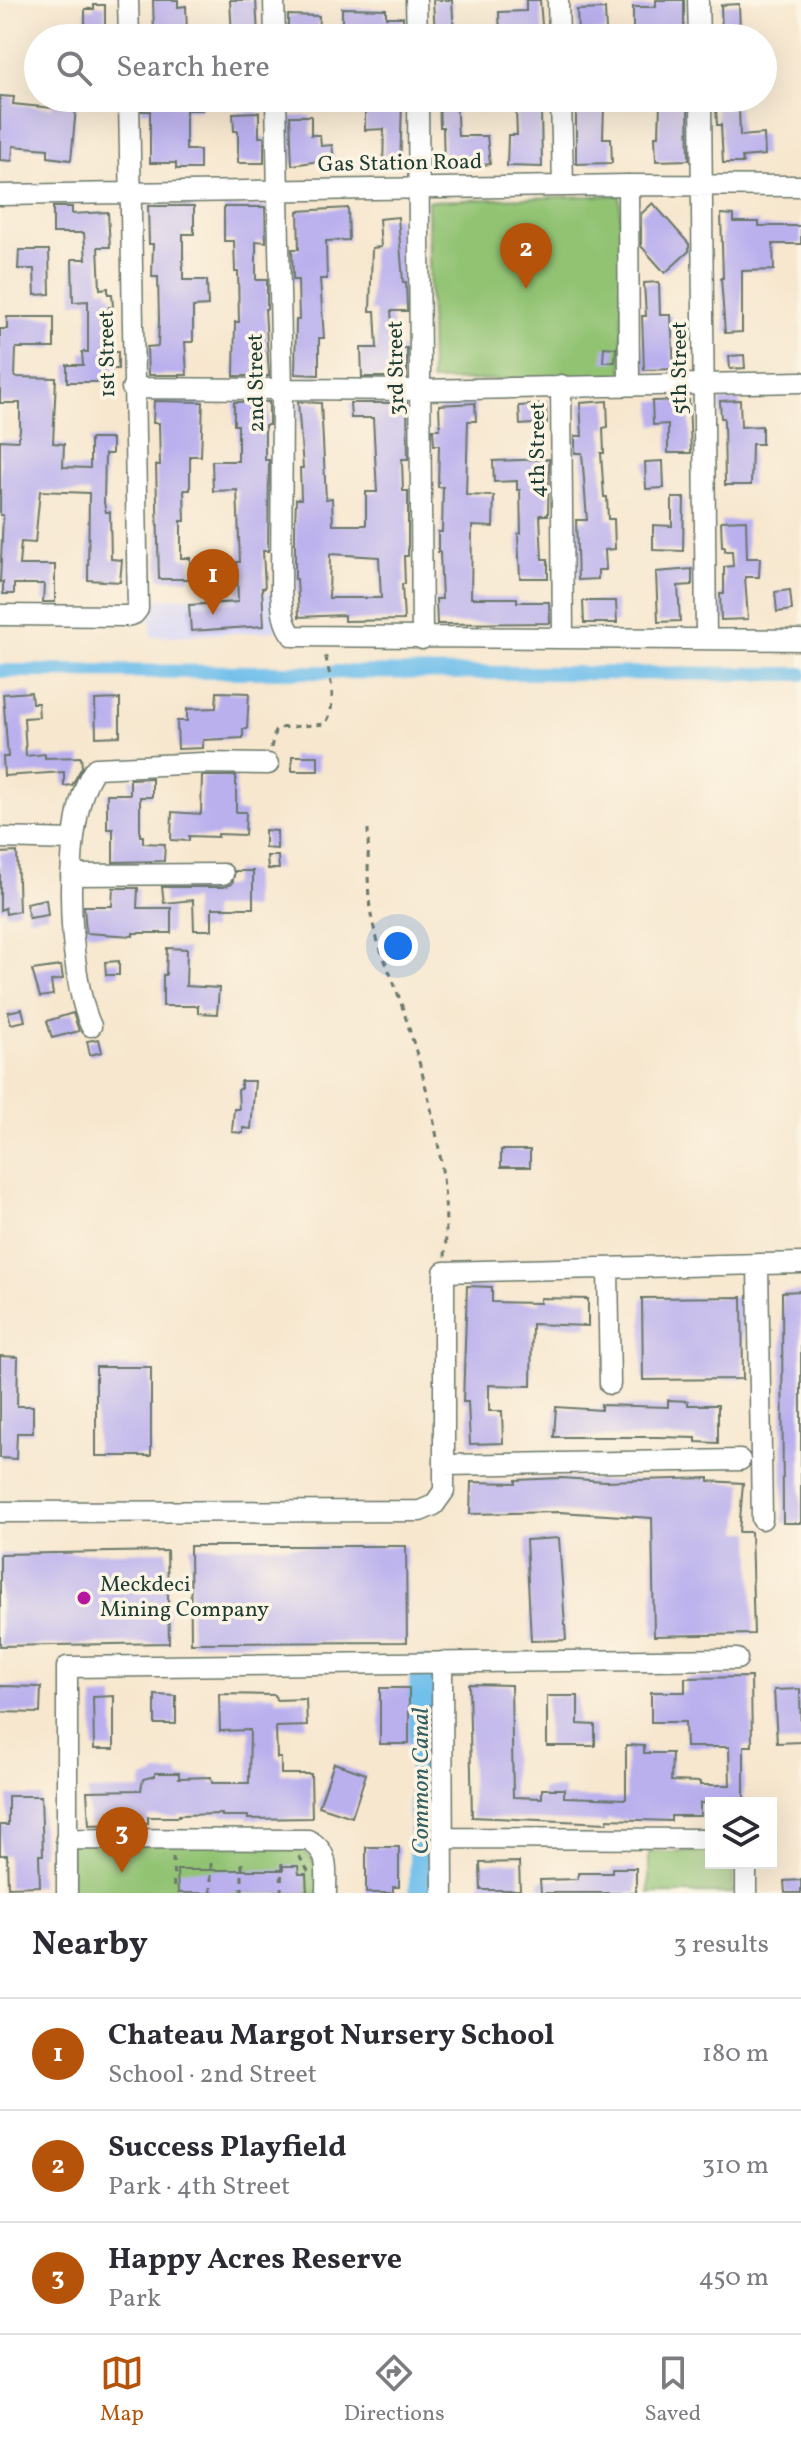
<!DOCTYPE html>
<html lang="en">
<head>
<meta charset="utf-8">
<style>
  :root { --surface:#fff; --page:#f7f7f7; --text:#2b2b33; --muted:#7c7c81; --line:#e1e1e2; --accent:#b45309 }
  body { margin:0; font-family:Vollkorn,serif; background:var(--page); color:var(--text) }
  .controls { position:absolute; right:24px; bottom:24px; display:grid; overflow:hidden; border-radius:0px; box-shadow:0 8px 32px #0002 }
  .controls button { width:72px; height:72px; display:grid; place-items:center; padding:0; border:0; border-bottom:2px solid var(--line); background:var(--surface); color:var(--text); font:40px sans-serif }
  .you { position:absolute; left:398px; top:946px; width:28px; height:28px; margin:-20px; border:6px solid #fff; border-radius:50%; background:#1a73e8; box-shadow:0 0 0 12px #1a73e833 }
  .badge { display:grid; place-items:center; width:52px; height:52px; border-radius:50%; background:var(--accent); color:#fff; font-size:26px; font-weight:700 }
  .pin { position:absolute; translate:-50% -66px; filter:drop-shadow(0 2px 4px #0008) }
  .pin::after { content:''; position:absolute; top:42px; width:28px; height:24px; background:inherit; clip-path:polygon(0 0,100% 0,50% 100%) }
  .list { margin:0; padding:0; list-style:none }
  h2 { display:flex; justify-content:space-between; align-items:center; height:104px; margin:0; padding:0 32px; font-size:34px }
  h2 small { font-size:26px; font-weight:400; color:var(--muted) }
  .list li { display:grid; grid-template-columns:52px 1fr auto; gap:24px; align-items:center; box-sizing:border-box; height:112px; padding:0 32px; border-top:2px solid var(--line) }
  .list b { display:block; font-size:30px; white-space:nowrap }
  .list p { margin:0; font-size:26px; white-space:nowrap; color:var(--muted) }
  .list em { font-size:26px; font-style:normal; color:var(--muted) }
  .icon { flex:none; width:44px; height:44px; fill:none; stroke:currentColor; stroke-width:2; stroke-linecap:round; stroke-linejoin:round }
  .map { position:relative; flex:none; width:801px; height:1893px; overflow:hidden }
  .search { position:absolute; background:var(--surface); box-shadow:0 8px 32px #0002; left:24px; right:24px; top:24px; height:88px; display:flex; align-items:center; gap:20px; box-sizing:border-box; padding:0 28px; border-radius:44px; color:var(--muted); font-size:30px }
  .sheet { height:440px; background:var(--surface) }
  nav { display:flex; justify-content:space-around; align-items:center; box-sizing:border-box; height:112px; border-top:2px solid var(--line); background:var(--surface); font-size:22px; color:var(--muted) }
  nav a { display:grid; justify-items:center; gap:4px }
  nav .on { color:var(--accent) }
  .map>svg:first-child { display:block }
  .built { fill:#d7d7f8 }
  .green { fill:#92c373; stroke:#588054; stroke-width:2 }
  .lines { fill:none; stroke-linecap:round; stroke-linejoin:round }
  .canal { stroke:#71bfeb; stroke-width:14 }
  .river { stroke:#71bfeb; stroke-width:26 }
  .building { fill:#bab0ee; fill-rule:evenodd }
  .minor-casing { stroke:#6b786a; stroke-width:23 }
  .path { stroke:#6b786a; stroke-width:3; stroke-dasharray:6 6; stroke-linecap:butt }
  .minor { stroke:#fff; stroke-width:20 }
  .poi-dot { fill:#b5179e; stroke:#fcf5e5; stroke-width:3 }
  .labels { text-anchor:middle; dominant-baseline:central; stroke-width:7; stroke-linejoin:round; paint-order:stroke }
  .street-label { font-size:22px; fill:#1f3d34; stroke:#fcf5e5 }
  .poi-label { font-size:22px; fill:#1f3d34; stroke:#fcf5e5; text-anchor:start }
  .water-label { font-size:24px; font-style:italic; fill:#345e62; stroke:#fcf5e5 }
</style>
</head>
<body>
<div class="map">
<svg width="801" height="1893" viewBox="0 0 801 1893">
  <rect width="100%" height="100%" fill="#fcf5e5"/>
  <filter id="ink" filterUnits="userSpaceOnUse"><feTurbulence type="fractalNoise" baseFrequency=".0125" numOctaves="2"/><feDisplacementMap in="SourceGraphic" scale="16" xChannelSelector="R" yChannelSelector="G"/><feConvolveMatrix kernelMatrix="1 2 1 2 8 2 1 2 1" color-interpolation-filters="sRGB"/></filter>
  <filter id="wash" filterUnits="userSpaceOnUse"><feTurbulence type="fractalNoise" baseFrequency=".006" numOctaves="4" result="noise"/><feDisplacementMap in="SourceGraphic" scale="32" xChannelSelector="R" yChannelSelector="G"/><feGaussianBlur stdDeviation="1.8" result="paint"/><feColorMatrix in="noise" values="0 0 0 0 0 0 0 0 0 0 0 0 0 0 0 0 0 1.4 0 .05"/><feComposite in="paint" operator="in"/></filter>
  <g filter="url(#wash)">
    <rect width="100%" height="100%" fill="#f7e7cf"/>
    <!-- built -->
    <path class="built" d="M274,592L276,631L151,637L150,599Z"/>
    <!-- green -->
    <path class="green" d="M620,195L623,378L431,381L428,201Z
      M70,1841L300,1844L320,1871V1893H71Z
      M649,1852H711V1863H733V1893H649Z"/>
    <g class="lines">
      <!-- canal -->
      <path class="canal" d="M0,671L801,674"/>
      <!-- river -->
      <path class="river" d="M422,1669V1893"/>
    </g>
    <g id="blocks">
      <!-- building -->
      <path class="building" d="M153,0H178V7L186,6L187,32L154,33Z
        M230,0H256L258,35L232,37Z
        M433,0H452L454,33L435,34Z
        M526,0H540L543,38H500L499,12L526,11Z
        M656,0H684V34L633,31V7H656Z
        M739,4L740,31L722,32L721,5Z
        M94,5H105V38L85,36V9H94Z
        M342,8L386,9V17H403V33H373V38H346V33H342Z
        M605,9L606,31L578,32L577,10Z
        M288,15L319,16L318,35H288Z
        M0,96L14,97L13,104L52,108V98H77L71,160L48,157V149L13,146L12,161L0,160Z
        M142,98H201L202,110H186V150H200V169H176V163H150V111H142Z
        M439,98H456L458,136H487L490,164L444,169L443,127H440Z
        M402,102L400,168L383,167L384,129L365,130V109H384V103Z
        M660,103L688,104L689,160L656,161L655,136H659Z
        M576,105L604,106L603,138H611L612,163L576,164Z
        M541,108L542,167L507,166L508,135H517L516,109Z
        M716,108H739L740,136L764,134L765,155L742,157L743,163H723L721,125H717Z
        M259,112V137H264V163H238V131H234L233,113Z
        M290,116H311V135H320L321,146L332,145L334,159L292,165Z
        M653,203L689,244V251L665,273L641,246V214Z
        M148,206H194V234H183V280H207L208,306L193,307V342H185L187,375H148L147,347L158,346L159,320L158,277H152L153,244H149Z
        M53,207H72V214L108,212L110,247H98L100,289L108,288V294H112L113,307H109L108,313L110,352H118V369H111V382H67V365H83L82,352H88V301L73,302L72,259H86L84,233H53Z
        M224,207H265L266,242L256,241V280H267V309H265L269,376H234L235,322H239L238,272H235L234,241H224Z
        M348,208L349,240L326,241L327,279H320L324,338H319V375L295,374L296,320H299L298,280H293L292,249H299L298,211Z
        M721,214L734,215V222H759V226H801V244H773L774,270L742,271V332L725,333L721,278H723Z
        M398,217L403,282H406L407,311H391L394,348H407V377H362L361,348H377L375,311H370L372,248L381,247L379,219Z
        M19,250H49L50,294L35,295L34,269H18Z
        M659,282L660,315H671L674,369L644,370L642,316H646L644,283Z
        M7,317H54V348H16L15,377L56,378L53,443L64,444L63,467L90,468V439H112V454H105L104,503L106,512H110L111,559L122,560L120,582L88,580L89,493L40,491L35,543L21,542L19,565H55V602H43L44,584H14V594H3V582H0L3,515H0V440L18,441L20,430V403H0V329H7Z
        M604,347L616,348L615,362H603Z
        M744,355L745,368L730,369L729,356Z
        M689,400L691,453H668V424L653,425L652,401Z
        M740,400L741,427L762,426V444H752L751,485H725L724,418H721L720,401Z
        M154,401L203,402L201,456H190V490H184L185,521H181V558H190V579H159L156,465H160L159,423H153Z
        M607,401L608,427L603,428L604,453H601L604,497H607L608,519H614L615,549L605,550L606,570H598V579L578,580L576,520H587L582,453H575V436H582L580,403Z
        M234,402H269V425H265V460H269L268,551H263L265,588H262L264,626L191,631L189,605L238,602L237,562H240L237,490L213,491L212,461H238V425H234Z
        M298,402L321,403L326,499L332,498L333,525H366V492H377L373,418H351L350,403H407L408,459H402L403,491H408V556H404L405,584H402L404,620L344,621V615L299,617L297,579H295V525L296,499H301L300,468H303ZM330,554L379,557L381,598H329Z
        M475,403L476,421H468L466,495L494,496L493,527L472,526L471,598H517V602H549L550,623L437,624L436,599H442L440,552H438V532H442L443,487H438L439,445H434L433,429H440L439,405Z
        M546,404L547,423L520,425L519,406Z
        M549,459L548,515H540L542,559H548V578H520L518,534L521,533L520,490H517V481L494,482L493,461Z
        M663,461L664,488L646,489L645,462Z
        M672,498H684L683,551L653,550V525L672,526Z
        M746,520L747,558H760L759,577H745L748,619L721,620L720,594H724V567L733,566L732,551H725V547H722L721,521Z
        M692,569V585L678,586L680,621L658,622L656,572Z
        M790,590L792,610L777,612L775,592Z
        M583,601H616L617,623H584Z
        M31,692L32,703H38L39,717L24,718L26,756L45,754V758L81,757L82,767L72,785L64,786V772L4,776L3,757H8L3,694Z
        M217,692L249,693L247,729H243V738L203,740V748L178,749L177,721H187V709L216,708Z
        M120,699V736L96,737L95,700Z
        M292,756H318V771H292Z
        M202,776H236V812H246L245,835L218,834V837L189,836V841L171,840L172,812L201,814Z
        M152,778V797H140V836H143V843L165,844L164,861L113,862V829H107V794H130V779Z
        M265,830L277,831V849L265,848Z
        M17,852L19,911L6,914L5,908L0,910V853Z
        M267,856H278L279,869H268Z
        M235,871H253V908H212V930H194L193,900L164,903L162,887H224L232,884Z
        M113,888H138L137,908H171V933H133V936L86,933L84,906H112Z
        M46,899L48,915L29,918L26,903Z
        M167,948L187,949L186,986L219,988L217,1014L198,1013V1006H163V975H166Z
        M119,961V975H106L105,962Z
        M61,966L63,979L51,981L53,995L40,997L32,970Z
        M22,1009L25,1021L11,1024L8,1012Z
        M73,1013L79,1031L52,1038L47,1021Z
        M99,1039L102,1052L90,1055L87,1041Z
        M241,1081H255L251,1129L243,1128V1133L232,1132L234,1109H239L238,1090L241,1089Z
        M501,1150H530V1167H501Z
        M467,1286L492,1287V1302L540,1303V1298L588,1299V1326L532,1324L531,1386L489,1385V1411H502L503,1443L470,1444L468,1402H463Z
        M801,1291V1523H783L782,1292Z
        M742,1297L743,1379L643,1380L642,1298Z
        M0,1356L18,1357L17,1406H33V1433H17L16,1459L0,1458Z
        M96,1367H151V1456H96Z
        M668,1400L688,1401V1405H718V1443L696,1442V1438L658,1437H554L556,1407L601,1410V1405L668,1407Z
        M561,1478L605,1481L709,1478V1481L743,1483L739,1532H751L754,1634L654,1636L652,1518L560,1512L470,1514L471,1482L516,1483V1480Z
        M559,1538L566,1640L531,1641L526,1540Z
        M190,1546H406L407,1642L191,1643Z
        M167,1551L169,1643L0,1646V1554Z
        M751,1677L752,1746H744V1803H700V1816H671V1821L607,1819V1823L472,1817L469,1684L511,1685L513,1797L542,1798V1789H564V1797L626,1799V1745L644,1746V1753H672L671,1781L700,1782V1785H730L729,1747H686L685,1722H651V1692H685V1678Z
        M0,1686L41,1687L40,1713L0,1712Z
        M380,1688H409V1744H380Z
        M800,1689L801,1742L777,1743L774,1690Z
        M219,1694L275,1695L276,1700L306,1699L307,1726L276,1727L277,1758H281V1774H311L312,1818L248,1819V1816H222V1814L179,1815V1817H148V1823L89,1825L87,1791L141,1790L143,1779L155,1776V1773H179V1778L211,1777L212,1783H249L250,1730L220,1731Z
        M155,1695L176,1696V1724H155Z
        M114,1696V1749H94L93,1697Z
        M547,1696H578V1724L595,1725V1746H547Z
        M334,1763L366,1774L352,1817L319,1806Z
        M8,1796H41L43,1855H39L40,1886L8,1887L7,1855H0V1825H8Z
        M366,1847H399V1887H393V1893H366Z
        M519,1862L520,1890H481L480,1863Z
        M283,1866H298L299,1874H306L307,1893H178L177,1870H283Z
        M612,1868H636V1893H541L540,1880L578,1879V1873H612Z
        M801,1880V1893H785L784,1881Z"/>
    </g>
  </g>
  <g filter="url(#ink)">
    <use href="#blocks" fill-opacity="0" stroke="#6b786a" stroke-width="2"/>
    <g class="lines">
      <!-- minor casing -->
      <g class="minor-casing">
        <path id="minor" d="M128,0L129,38
          M274,0L275,38
          M416,0L417,38
          M558,0L559,38
          M698,0L699,38
          M276,98L282,390L281,590C282,607 282,623 293,636L801,640
          M418,98L422,639
          M561,98L563,186
          M701,98L706,638
          M628,185L629,385
          M0,195L628,185L801,186
          M561,385L563,637
          M132,388L421,390L801,382
          M0,615L127,616L134,614L138,609L129,98
          M0,838L73,840
          M71,875L223,874
          M91,1026C67,976 60,811 96,768L203,763L268,764
          M758,1264L762,1519
          M608,1268L610,1384
          M444,1465L740,1460
          M0,1512L420,1511L434,1505L444,1491V1272L801,1263
          M442,1662L443,1893
          M443,1838L711,1839
          M66,1839L308,1840C330,1851 326,1871 326,1893
          M746,1863V1893
          M67,1893V1667L737,1659"/>
      </g>
      <!-- path -->
      <path class="path" d="M271,748L275,731L279,728L325,724C338,706 330,675 325,654
        M368,829C369,858 366,891 372,920C378,948 391,973 400,1000C427,1083 451,1169 445,1257
        M299,1856L310,1874
        M173,1857L174,1893
        M211,1893V1857
        M242,1893V1858
        M281,1893L282,1857"/>
      <!-- minor -->
      <use href="#minor" class="minor"/>
    </g>
  </g>
  <!-- markers -->
  <circle class="poi-dot" cx="84" cy="1598" r="8"/>
  <g class="labels">
    <!-- street labels -->
    <g class="street-label">
      <text transform="translate(400 164) rotate(-1)">Gas Station Road</text>
      <text transform="translate(108 354) rotate(-91)">1st Street</text>
      <text transform="translate(397 368) rotate(-91)">3rd Street</text>
      <text transform="translate(680 368) rotate(-90)">5th Street</text>
      <text transform="translate(257 383) rotate(-91)">2nd Street</text>
      <text transform="translate(538 450) rotate(-90)">4th Street</text>
    </g>
    <!-- poi labels -->
    <g class="poi-label">
      <text x="100" y="1585">Meckdeci<tspan x="100" dy="25">Mining Company</tspan></text>
    </g>
    <!-- water labels -->
    <g class="water-label">
      <text transform="translate(422 1781) rotate(-90)">Common Canal</text>
    </g>
  </g>
</svg>
<div class="controls">
<button><svg class="icon" aria-label="layers" viewBox="0 0 24 24"><path d="M12 4l9 5-9 5-9-5zM3 14l9 5 9-5"/></svg></button>
</div>
<div class="you"></div>
<div class="pin badge" style="left:213px;top:615px">1</div>
<div class="pin badge" style="left:526px;top:289px">2</div>
<div class="pin badge" style="left:122px;top:1873px">3</div>
<div class="search"><svg class="icon" aria-label="search" viewBox="0 0 24 24"><circle cx="10" cy="10" r="6"/><path d="M15 15l6 6"/></svg>Search here</div>
</div>
<section class="sheet">
<h2>Nearby<small>3 results</small></h2>
<ul class="list">
<li><span class="badge">1</span><div><b>Chateau Margot Nursery School</b><p>School · 2nd Street</p></div><em>180 m</em></li>
<li><span class="badge">2</span><div><b>Success Playfield</b><p>Park · 4th Street</p></div><em>310 m</em></li>
<li><span class="badge">3</span><div><b>Happy Acres Reserve</b><p>Park</p></div><em>450 m</em></li>
</ul>
</section>
<nav>
<a class="on"><svg class="icon" aria-label="map" viewBox="0 0 24 24"><path d="M3 6l6-2 6 2 6-2v14l-6 2-6-2-6 2zM9 4v14M15 6v14"/></svg>Map</a>
<a><svg class="icon" aria-label="directions" viewBox="0 0 24 24"><path d="M12 3l9 9-9 9-9-9zM9 14v-3h6M13 9l2 2-2 2"/></svg>Directions</a>
<a><svg class="icon" aria-label="saved" viewBox="0 0 24 24"><path d="M7 4h10v16l-5-4-5 4z"/></svg>Saved</a>
</nav>
</body>
</html>
